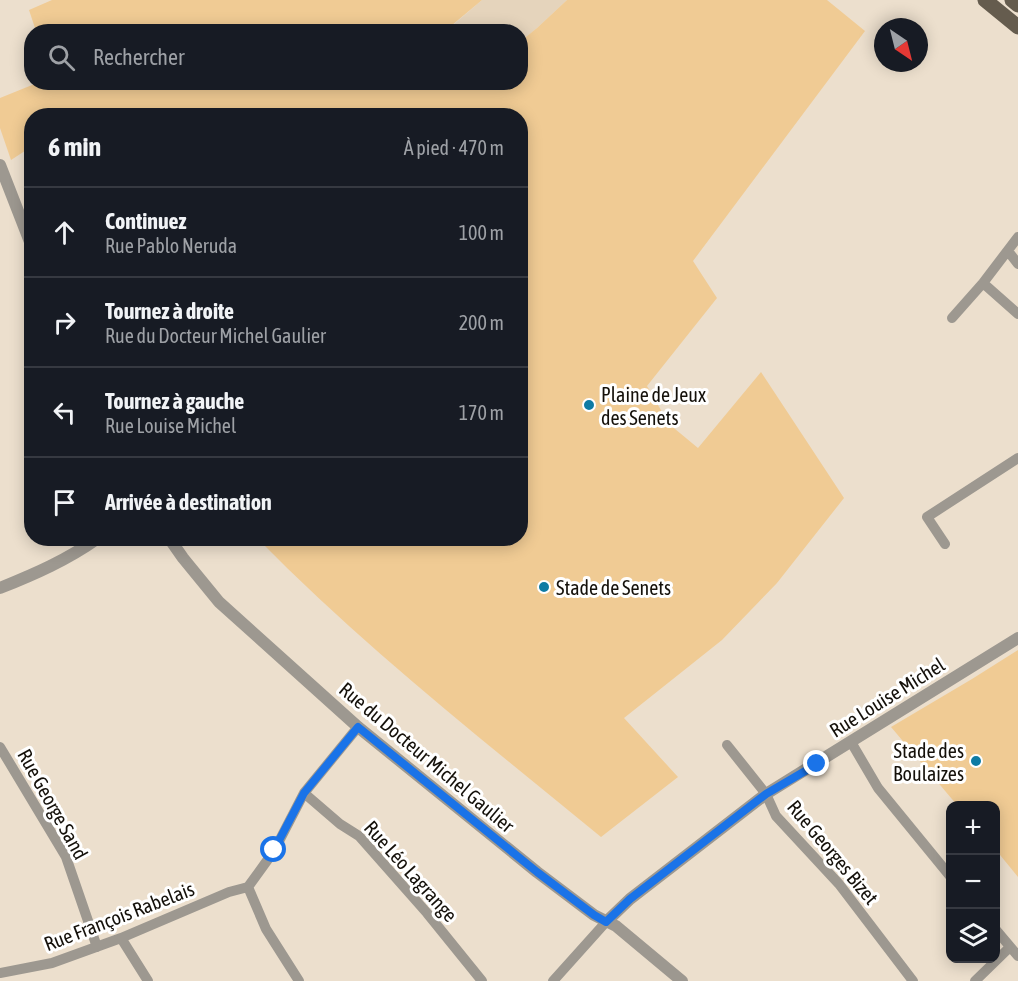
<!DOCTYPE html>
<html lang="fr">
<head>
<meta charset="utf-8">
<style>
  :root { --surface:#171b24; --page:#20242c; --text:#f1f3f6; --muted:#9ea1a6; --line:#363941 }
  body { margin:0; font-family:"Asap Condensed",sans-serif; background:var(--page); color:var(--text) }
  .controls { position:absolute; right:18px; bottom:18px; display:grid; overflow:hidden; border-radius:12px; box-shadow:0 3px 15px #0003 }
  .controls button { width:54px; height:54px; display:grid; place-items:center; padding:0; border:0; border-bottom:2px solid var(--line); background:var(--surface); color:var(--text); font:30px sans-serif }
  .compass { position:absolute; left:874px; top:18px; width:54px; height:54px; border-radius:50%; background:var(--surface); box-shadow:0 3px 15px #0003; rotate:145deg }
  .stop { position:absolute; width:18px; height:18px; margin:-14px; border:4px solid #1a73e8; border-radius:50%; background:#fff }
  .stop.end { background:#1a73e8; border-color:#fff; box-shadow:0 2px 6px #0008 }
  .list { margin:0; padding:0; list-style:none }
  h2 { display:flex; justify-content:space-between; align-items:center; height:78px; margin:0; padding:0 24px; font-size:26px }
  h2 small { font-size:20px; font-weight:400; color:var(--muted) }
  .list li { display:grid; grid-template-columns:39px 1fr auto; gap:18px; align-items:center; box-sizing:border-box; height:90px; padding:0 24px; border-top:2px solid var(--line) }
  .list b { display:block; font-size:22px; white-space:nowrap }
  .list p { margin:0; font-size:20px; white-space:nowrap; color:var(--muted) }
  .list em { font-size:20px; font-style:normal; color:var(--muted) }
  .icon { flex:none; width:33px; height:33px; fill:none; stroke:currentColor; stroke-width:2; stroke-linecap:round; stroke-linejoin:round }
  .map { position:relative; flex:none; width:1018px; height:981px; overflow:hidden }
  .search { position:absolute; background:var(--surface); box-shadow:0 3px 15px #0003; left:24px; top:24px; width:504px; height:66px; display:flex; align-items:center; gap:15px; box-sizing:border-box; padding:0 21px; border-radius:24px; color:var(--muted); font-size:22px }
  .panel { position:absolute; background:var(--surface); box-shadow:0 3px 15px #0003; left:24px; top:108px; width:504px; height:438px; border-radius:24px }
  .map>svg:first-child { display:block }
  .built { fill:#e5d4bc }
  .green { fill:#f0cb94 }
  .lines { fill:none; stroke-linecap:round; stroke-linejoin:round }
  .minor { stroke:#9d9890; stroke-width:10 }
  .tertiary { stroke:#9d9890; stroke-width:12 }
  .primary { stroke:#655c4e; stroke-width:15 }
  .route { stroke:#1a73e8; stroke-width:8 }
  .poi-dot { fill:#0e7ba4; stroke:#fff; stroke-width:2 }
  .labels { text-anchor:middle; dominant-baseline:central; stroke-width:6; stroke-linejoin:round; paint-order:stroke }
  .poi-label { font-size:20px; fill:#14100a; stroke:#fff; text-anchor:start }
  .street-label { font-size:20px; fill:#14100a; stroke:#fff }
</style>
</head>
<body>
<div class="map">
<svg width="1018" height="981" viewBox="0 0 1018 981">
  <rect width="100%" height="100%" fill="#ecdfcd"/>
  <!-- built -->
  <path class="built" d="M482,0H567L537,28L521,41L520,32H445Z"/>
  <!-- green -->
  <path class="green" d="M52,0H482L445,31H36L29,10Z
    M567,0H827L865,31L693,261L717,298L647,386L669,424L698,448L761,372L844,498L777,583L722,640L624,718L678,777L601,837C484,741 364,647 258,539L520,538V116H32L31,147L11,160L0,128V98L37,83L520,82L521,41L537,28Z
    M1018,650V877L996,850V806L957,805L891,727L972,679Z"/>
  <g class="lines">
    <!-- minor -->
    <path class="minor" d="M1008,251L1018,264
      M983,283L1018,314
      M952,318L983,283L1018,237
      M945,544L927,517L1018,458
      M851,742L878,788L950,876
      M727,745L766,794L776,816L839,884L913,981
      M0,747L66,857L97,947
      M304,793L340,824L359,836L427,913L482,981
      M248,887L274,851L304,793L358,727
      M248,887L266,929L299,981
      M996,930L1018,956
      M121,938L148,981
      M0,973L52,963L121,938L229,892L248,887
      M553,981L606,922
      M975,981L1010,947"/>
    <!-- tertiary -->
    <path class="tertiary" d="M0,165L32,247
      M169,538L183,558L219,602L358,727L537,872L594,915L616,926L682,981
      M0,588C35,574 67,560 98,538
      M606,922L630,899L766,794L1018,638"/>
    <!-- primary -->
    <path class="primary" d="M985,0L1018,27
      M1012,0L1018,5"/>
  </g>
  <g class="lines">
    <!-- route -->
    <path class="route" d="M274,850L304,793L358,727L537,872L594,915L606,922L630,899L766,794L817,764"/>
  </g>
  <!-- markers -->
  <g class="poi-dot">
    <circle cx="589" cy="405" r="6"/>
    <circle cx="544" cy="587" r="6"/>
    <circle cx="976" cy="761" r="6"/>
  </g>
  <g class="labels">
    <!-- poi labels -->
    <g class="poi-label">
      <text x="601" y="394">Plaine de Jeux<tspan x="601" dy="23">des Senets</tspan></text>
      <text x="556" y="587">Stade de Senets</text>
      <text x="964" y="750" text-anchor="end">Stade des<tspan x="964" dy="23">Boulaizes</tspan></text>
    </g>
    <!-- street labels -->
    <g class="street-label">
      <text transform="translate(887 697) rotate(-32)">Rue Louise Michel</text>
      <text transform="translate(427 757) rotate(40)">Rue du Docteur Michel Gaulier</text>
      <text transform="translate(53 804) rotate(61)">Rue George Sand</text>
      <text transform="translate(833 852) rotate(50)">Rue Georges Bizet</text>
      <text transform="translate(411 871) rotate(48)">Rue Léo Lagrange</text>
      <text transform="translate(119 916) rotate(-21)">Rue François Rabelais</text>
    </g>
  </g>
</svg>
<div class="controls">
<button>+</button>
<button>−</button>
<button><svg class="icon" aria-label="layers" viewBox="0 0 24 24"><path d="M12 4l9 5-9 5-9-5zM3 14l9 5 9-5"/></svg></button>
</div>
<svg class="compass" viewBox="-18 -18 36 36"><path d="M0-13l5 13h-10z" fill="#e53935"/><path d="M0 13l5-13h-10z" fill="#9ea1a6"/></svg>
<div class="stop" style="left:274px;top:850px"></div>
<div class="stop end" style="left:817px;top:764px"></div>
<div class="search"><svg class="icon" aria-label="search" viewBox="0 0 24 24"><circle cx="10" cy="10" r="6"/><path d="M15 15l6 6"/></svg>Rechercher</div>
<section class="panel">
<h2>6 min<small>À pied · 470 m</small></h2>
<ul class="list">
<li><svg class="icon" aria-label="ahead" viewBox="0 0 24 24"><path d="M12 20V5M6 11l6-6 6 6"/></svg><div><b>Continuez</b><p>Rue Pablo Neruda</p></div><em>100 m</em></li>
<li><svg class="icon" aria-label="right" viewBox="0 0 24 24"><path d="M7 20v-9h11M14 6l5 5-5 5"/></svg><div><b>Tournez à droite</b><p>Rue du Docteur Michel Gaulier</p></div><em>200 m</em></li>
<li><svg class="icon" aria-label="left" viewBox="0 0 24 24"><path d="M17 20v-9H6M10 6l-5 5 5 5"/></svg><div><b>Tournez à gauche</b><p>Rue Louise Michel</p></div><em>170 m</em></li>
<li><svg class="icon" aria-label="arrive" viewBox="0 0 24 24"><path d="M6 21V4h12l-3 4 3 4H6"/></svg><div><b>Arrivée à destination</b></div></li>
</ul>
</section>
</div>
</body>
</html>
